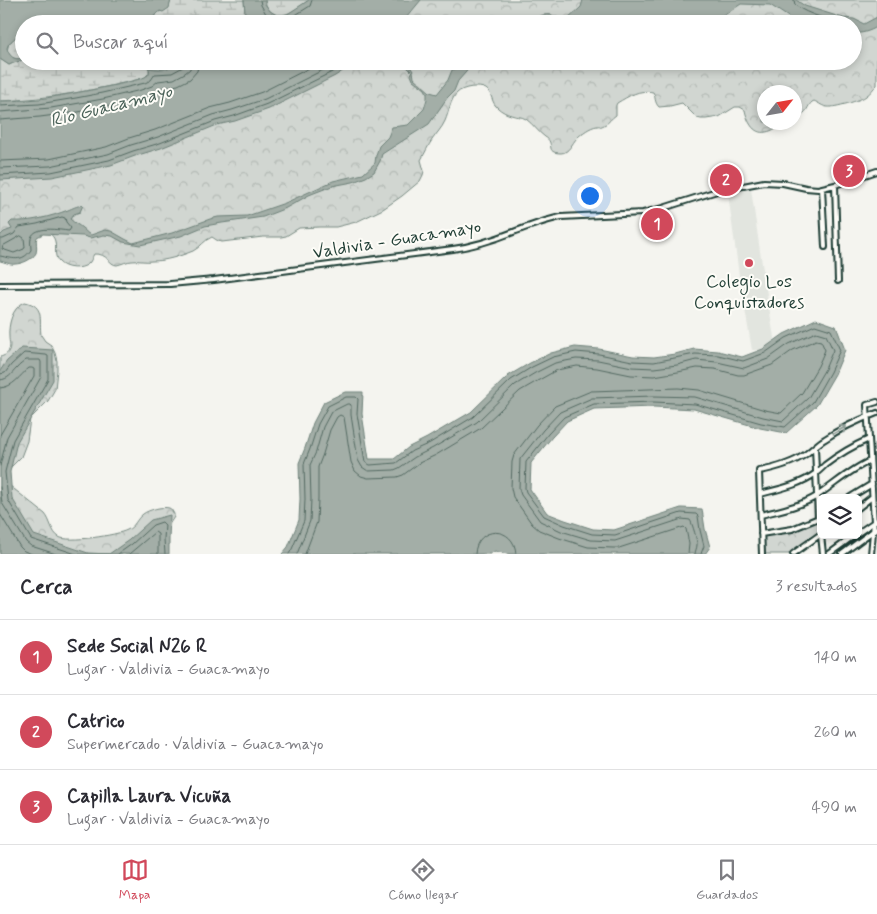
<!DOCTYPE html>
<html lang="es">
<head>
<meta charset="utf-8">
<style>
  :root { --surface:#fff; --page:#f2f2f3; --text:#2b2b33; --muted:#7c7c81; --line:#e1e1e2; --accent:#d1495b }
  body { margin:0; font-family:Mynerve,sans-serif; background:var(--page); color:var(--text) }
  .controls { position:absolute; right:15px; bottom:15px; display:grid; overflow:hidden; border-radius:8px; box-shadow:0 2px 8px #0003 }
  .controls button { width:45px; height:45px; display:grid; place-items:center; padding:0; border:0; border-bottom:1px solid var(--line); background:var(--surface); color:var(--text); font:25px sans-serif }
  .compass { position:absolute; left:757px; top:85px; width:45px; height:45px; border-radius:50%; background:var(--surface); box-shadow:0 2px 8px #0003; rotate:59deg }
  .you { position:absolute; left:589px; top:195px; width:18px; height:18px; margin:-12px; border:4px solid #fff; border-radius:50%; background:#1a73e8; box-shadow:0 0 0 8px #1a73e833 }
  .badge { display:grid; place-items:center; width:32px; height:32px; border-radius:50%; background:var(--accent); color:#fff; font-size:16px; font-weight:700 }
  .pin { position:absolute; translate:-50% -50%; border:2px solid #fff; box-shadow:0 1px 5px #0006 }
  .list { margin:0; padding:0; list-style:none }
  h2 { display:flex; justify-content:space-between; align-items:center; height:65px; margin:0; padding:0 20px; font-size:21px }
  h2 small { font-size:16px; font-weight:400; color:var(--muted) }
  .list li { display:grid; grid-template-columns:32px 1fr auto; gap:15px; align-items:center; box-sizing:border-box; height:75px; padding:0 20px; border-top:1px solid var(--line) }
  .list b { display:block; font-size:19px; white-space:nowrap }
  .list p { margin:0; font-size:16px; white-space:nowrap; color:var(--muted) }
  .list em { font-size:16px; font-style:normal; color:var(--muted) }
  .icon { flex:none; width:28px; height:28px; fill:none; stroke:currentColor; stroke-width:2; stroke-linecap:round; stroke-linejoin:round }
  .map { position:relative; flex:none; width:877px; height:554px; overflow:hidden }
  .search { position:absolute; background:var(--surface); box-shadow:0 2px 8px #0003; left:15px; right:15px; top:15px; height:55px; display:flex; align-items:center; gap:12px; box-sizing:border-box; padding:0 18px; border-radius:28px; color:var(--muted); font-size:19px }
  .sheet { height:290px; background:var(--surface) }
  nav { display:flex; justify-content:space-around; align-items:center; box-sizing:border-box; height:70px; border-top:1px solid var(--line); background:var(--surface); font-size:14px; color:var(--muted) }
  nav a { display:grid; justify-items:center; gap:2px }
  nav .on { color:var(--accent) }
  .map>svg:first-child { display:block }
  .built { fill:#e2e5df }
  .wetland { fill:url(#wetland-marsh); stroke:#788a82 }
  .park { fill:url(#park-crowns); stroke:#788a82 }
  .water { fill:#a3aea7; stroke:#6e8179 }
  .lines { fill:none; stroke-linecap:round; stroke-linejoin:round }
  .shore { stroke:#546a62; stroke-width:1 }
  .street-casing { stroke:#1f3d34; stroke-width:8 }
  .street { stroke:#fdfcf7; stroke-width:4 }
  .oneway { stroke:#8e9c96 }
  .poi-dot { fill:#d1495b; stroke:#fdfcf7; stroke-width:2 }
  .labels { text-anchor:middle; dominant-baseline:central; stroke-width:4; stroke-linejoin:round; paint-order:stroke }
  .street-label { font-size:18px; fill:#1f3d34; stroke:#fdfcf7 }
  .poi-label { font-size:18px; fill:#1f3d34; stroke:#fdfcf7 }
  .water-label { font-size:19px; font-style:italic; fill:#475f56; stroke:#fdfcf7 }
</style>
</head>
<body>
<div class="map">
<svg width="877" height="554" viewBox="0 0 877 554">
  <defs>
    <pattern id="wetland-marsh" width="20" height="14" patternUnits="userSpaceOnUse" patternTransform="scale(1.25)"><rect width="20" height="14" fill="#d1d6d1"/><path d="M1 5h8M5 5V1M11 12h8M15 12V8" fill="none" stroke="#b3b9b4"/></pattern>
    <pattern id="park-crowns" width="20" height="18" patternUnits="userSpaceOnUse" patternTransform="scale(1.25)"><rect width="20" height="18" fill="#d1d6d1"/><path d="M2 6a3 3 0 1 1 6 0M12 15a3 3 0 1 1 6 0" fill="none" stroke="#b3b9b4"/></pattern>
  </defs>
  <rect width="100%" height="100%" fill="#f4f4ef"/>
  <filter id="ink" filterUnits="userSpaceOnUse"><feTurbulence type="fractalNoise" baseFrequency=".02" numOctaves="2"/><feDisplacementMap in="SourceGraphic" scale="10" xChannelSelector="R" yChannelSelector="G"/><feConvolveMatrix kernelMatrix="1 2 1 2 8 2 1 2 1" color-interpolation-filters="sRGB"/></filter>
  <g filter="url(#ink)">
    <!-- built -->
    <path class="built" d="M751,189L760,251L776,350H752L739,275L728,194Z"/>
    <!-- wetland -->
    <path class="wetland" d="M171,0H244L245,13L236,24H139L153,18L156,14L169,6Z
      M265,0H309C300,6 285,20 273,13C268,10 266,6 265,0Z
      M16,37L24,38V57L21,59L12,58L7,51L9,43Z
      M0,59L9,65C14,62 19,62 24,59V61H144L149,69V73L144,78C96,90 49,99 0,101Z
      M146,61H184C173,67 163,71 150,68Z"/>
    <!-- park -->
    <path class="park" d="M417,0H877V85C873,88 871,93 866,96C862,100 834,108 828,107C823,107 819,103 814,101C808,103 808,112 802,114C799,114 797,114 795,115L794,92H764V122L784,123C779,126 773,131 766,132C753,135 747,120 745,110L740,107H735L719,117L706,119H701L697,118L682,103L670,106L659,107C654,102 656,97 653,92C639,89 629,96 617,103L616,105V115C611,118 609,123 604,125C598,128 602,125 597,126C590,127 582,133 577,138C572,143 569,153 561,153C544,153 556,143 545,137C538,132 533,124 526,119C521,116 516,117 511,115C507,114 501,111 498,108C491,103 493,94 486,89C479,85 463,87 457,93C450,100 449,112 445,121C442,128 436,134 432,140C428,146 425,153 421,160L424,171L423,175L420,181L402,196L383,209L356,222L336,227H319L299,228L286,236L281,237H263L222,242L218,241L212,237C204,240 201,247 193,251C180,256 166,261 152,261C145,262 139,260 132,261C127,261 122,264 117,265C109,265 108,253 94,254C92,257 91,262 88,264C81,270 65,269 59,262C50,252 64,238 43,230L0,253V176L350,61H853V24H396Z
      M25,302C45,306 39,319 41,335L45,341L51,345L55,353L57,361V370L55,389L48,401L30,419L27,441L21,457L8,470L9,485L45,514C51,521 51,532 59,537C67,543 118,535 127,530C135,527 136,519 143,514C148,510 162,506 169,508C172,509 172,511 174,514V517L168,526L159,554H0V357C4,356 8,354 9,350C11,346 9,342 9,337C8,325 12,307 25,302Z
      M821,519V532L790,554H764L763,536L791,531Z"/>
    <!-- water -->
    <path class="water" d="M0,0H171L169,8L163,12L160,11L156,14L153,18L139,24H24V38C12,35 15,40 9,43L7,48C9,56 15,62 24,57V59C19,62 14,62 9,65L0,59Z
      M244,0H265V4L270,11L278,16L286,15L309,0H421L401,24H236L245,13Z
      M583,0H796L805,6L843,18L854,19L864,24L877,17V27C870,31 862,34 853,33V24H799L770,5L741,4L726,14L709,24H683L680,23L524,24C533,20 544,11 555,16C559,18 561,20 566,21L581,7Z
      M144,61H146L150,68C164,71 173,67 184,61H358L335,76L269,109L235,121L217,125L161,148L135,156L111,165L52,177L0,180V101C13,101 26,100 39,99C53,97 143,82 148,75C152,70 147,65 144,61Z
      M405,61H408L409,65L413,71L414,78L430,92L437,94L448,80L452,70C460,68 466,61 473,61L466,72L458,81L454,91L447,98L429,124L382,154L380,161L374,172L366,177L353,182L332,186L309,195L286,208L263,217L222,223L205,226L181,236L140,245L123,242L112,236L104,235L90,238L83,236L43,234L37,237C35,242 38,247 36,253C33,259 22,264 15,264C11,265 5,262 0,261V236L4,232L12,229L9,224L12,221C30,222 50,217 68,210C73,208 76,206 83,205L80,212L74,214L70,219C74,223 79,225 82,228C86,231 86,233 91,235L105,230L111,231L125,239L133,243L172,233L210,219L218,217L247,216L285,203L333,181L363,174L375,163L376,155L379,146L388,137L392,127L408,125L424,109L427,99V93L425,89L413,80L411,75L412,72L407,67Z
      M816,319L836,326L845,350L835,374L817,405L786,433L760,428L694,409L654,407L594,409L567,421L552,437L531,463L530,489L547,513L565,520L593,529L614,530L681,508L702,509L705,529L710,547L705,554H507L495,551L490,554H282L288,547L299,520L300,499L299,463L305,448L313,423L324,402L345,392H363L362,414L369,459H394L409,447L427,438L471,412L508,376L530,363L551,353L575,347L599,349L633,356L654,357L675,354L694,349L718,351L742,357L763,349L784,334Z
      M22,348L53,350V380L17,442L10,472L12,498L34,535L88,553L109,554L129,540L151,520L170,515L169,539V554H0V371L7,361Z"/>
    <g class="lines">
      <!-- shore -->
      <path class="shore" d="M260,0L261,5L266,14L275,20L278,21L289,19L310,6L312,0
        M794,0L795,5C806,14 836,23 850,24
        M0,106L39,104L76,98L102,93L145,83L151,80L155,74L172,73L183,67L185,61
        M0,112L51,108L103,99L141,90L152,86L158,81L174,79L185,73L190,69L191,61
        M0,120L40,117L78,112L105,107L149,96L162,88L178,85L190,79L197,71L199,61
        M0,161L49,159L106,147L129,138L155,130L210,108L230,103L262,92L323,61
        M0,168L50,166L108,154L131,145L158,137L213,115L232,110L265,99L329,67L338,61
        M0,175L51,172L109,160L133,151L160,143L215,121L234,116L267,104L332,72L349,61
        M21,236L24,238L25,247L24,249L14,253L2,249L3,246Z
        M0,239H3L14,234L19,227L37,224L62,217L65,218L66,222L71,228L69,231C59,230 35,225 31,238C30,242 31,246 31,250C22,263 12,258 0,256
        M0,374L5,373L11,365L24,353L46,355L48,356V379L13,440L5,472L8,500L31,539L76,554
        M0,380C9,379 11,374 17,368C19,365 23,363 26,360H40L41,362V377L7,437L0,466
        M0,388C14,387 19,376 29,368H32L34,369V376L0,435
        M0,487L2,503L26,542L31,546L56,554
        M0,514L20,547L24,551L32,554
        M118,554L132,544L153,525L162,522L165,525L164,539L165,554
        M129,554L155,532L158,534V554
        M289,554L292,549L304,521L305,499L304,464L310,449L318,424L328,406L346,397H356L358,399L357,414L365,462L370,465L396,463L412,451L430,443L473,417L511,380L532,367L553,357L576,352L599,354L632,361L654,362L695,354L718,355L743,361L765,353L786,338L815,325L831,330L840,350L830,372L813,402L785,427L761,423L695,404L654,402L594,404L564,417L548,434L526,462L525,488L526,492L544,516L564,525L592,534L615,535L681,513L696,514L698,516L700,530L704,546L702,551L701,554
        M297,554L310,521L311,499L310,465L316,452L323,427L331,412L347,404H350L351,405V415L358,460L362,467L368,471L394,470L399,468L415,457L433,448L477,422L515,385L535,373L555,363L576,359L598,360L632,367L654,368L677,365L696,360L717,362L744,368L768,359L789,344L816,332L826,335L833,350L825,369L808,398L783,421L763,417L695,397L654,396L592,398L560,412L543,430L520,459L519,489L521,495L540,521L561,531L591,540L615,541L682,519L690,520C692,522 698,543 697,545C697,548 695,551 695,554
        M305,554L317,522L318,499V467L323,454L330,430L337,417L340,415L344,417L351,462L355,471L361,476L368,478L397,477L403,475L419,463L436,455L481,428L520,391L539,380L557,370L577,366L597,368L631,375L654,376L678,372L697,368L715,369L738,375H744L772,365L793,350L816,340L821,341L825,350L818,366L802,393L781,413L765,410L699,390L678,388L591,391L555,406L537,425L514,455L512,462L511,488L513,497L532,524L539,530L559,538L588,547L613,548H619L684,527L686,529L689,544L688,554
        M475,554C476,525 515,525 516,554"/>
      <!-- street casing -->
      <g class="street-casing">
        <path id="street" d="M835,185L838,281
          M822,188L825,247
          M0,285L170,284L214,280L453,249C475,246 496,239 516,231C531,226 545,220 561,217L643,213L660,209L717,191L764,182L783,183L806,188L818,189L835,185L877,171
          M815,447L818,519
          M760,494C779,489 800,485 816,473C819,471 822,468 825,465C838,455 853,446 869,439
          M849,498L872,484
          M858,508L872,497
          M761,515C780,510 801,506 817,496C835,484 851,469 870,461
          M858,533L877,520
          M761,534L792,529L821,517
          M821,535L823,554
          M762,554L759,471C776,468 793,463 806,454C813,449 818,443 825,439C841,428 859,420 877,413
          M793,554L821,534
          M829,554L855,535
          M842,554L877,528
          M871,554L874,522L867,405L877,402"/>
      </g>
      <!-- street -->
      <use href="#street" class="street"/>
    </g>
    <!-- one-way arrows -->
    <defs><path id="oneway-shaft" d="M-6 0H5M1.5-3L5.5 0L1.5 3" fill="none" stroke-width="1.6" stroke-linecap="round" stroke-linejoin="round" transform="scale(1.25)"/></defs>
    <use class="oneway" href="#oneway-shaft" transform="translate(840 430) rotate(-30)"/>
  </g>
  <!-- markers -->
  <circle class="poi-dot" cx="749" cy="263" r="5"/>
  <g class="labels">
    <!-- street labels -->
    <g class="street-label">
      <text transform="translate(397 240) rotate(-9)">Valdivia - Guacamayo</text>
    </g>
    <!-- poi labels -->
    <g class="poi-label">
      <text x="749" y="282">Colegio Los<tspan x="749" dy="21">Conquistadores</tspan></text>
    </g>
    <!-- water labels -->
    <g class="water-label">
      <text transform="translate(111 106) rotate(-14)">Río Guacamayo</text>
    </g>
  </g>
</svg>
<div class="controls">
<button><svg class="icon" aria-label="layers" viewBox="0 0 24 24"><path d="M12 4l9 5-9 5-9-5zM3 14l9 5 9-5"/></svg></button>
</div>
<svg class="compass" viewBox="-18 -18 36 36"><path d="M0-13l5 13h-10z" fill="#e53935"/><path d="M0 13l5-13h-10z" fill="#7c7c81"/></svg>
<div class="you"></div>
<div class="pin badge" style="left:657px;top:224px">1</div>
<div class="pin badge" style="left:726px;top:180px">2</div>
<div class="pin badge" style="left:849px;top:171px">3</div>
<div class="search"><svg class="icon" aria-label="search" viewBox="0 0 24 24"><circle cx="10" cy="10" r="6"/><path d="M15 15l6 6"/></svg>Buscar aquí</div>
</div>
<section class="sheet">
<h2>Cerca<small>3 resultados</small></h2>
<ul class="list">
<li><span class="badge">1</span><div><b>Sede Social N26 R</b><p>Lugar · Valdivia - Guacamayo</p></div><em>140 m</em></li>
<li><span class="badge">2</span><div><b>Catrico</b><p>Supermercado · Valdivia - Guacamayo</p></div><em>260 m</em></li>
<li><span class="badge">3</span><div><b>Capilla Laura Vicuña</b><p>Lugar · Valdivia - Guacamayo</p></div><em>490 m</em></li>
</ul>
</section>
<nav>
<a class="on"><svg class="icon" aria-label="map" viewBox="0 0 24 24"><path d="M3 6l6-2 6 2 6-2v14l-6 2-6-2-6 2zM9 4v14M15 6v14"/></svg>Mapa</a>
<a><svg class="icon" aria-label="directions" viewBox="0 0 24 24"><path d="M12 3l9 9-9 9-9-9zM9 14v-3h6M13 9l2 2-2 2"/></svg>Cómo llegar</a>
<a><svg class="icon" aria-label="saved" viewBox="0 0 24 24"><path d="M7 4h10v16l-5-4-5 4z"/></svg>Guardados</a>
</nav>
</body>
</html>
